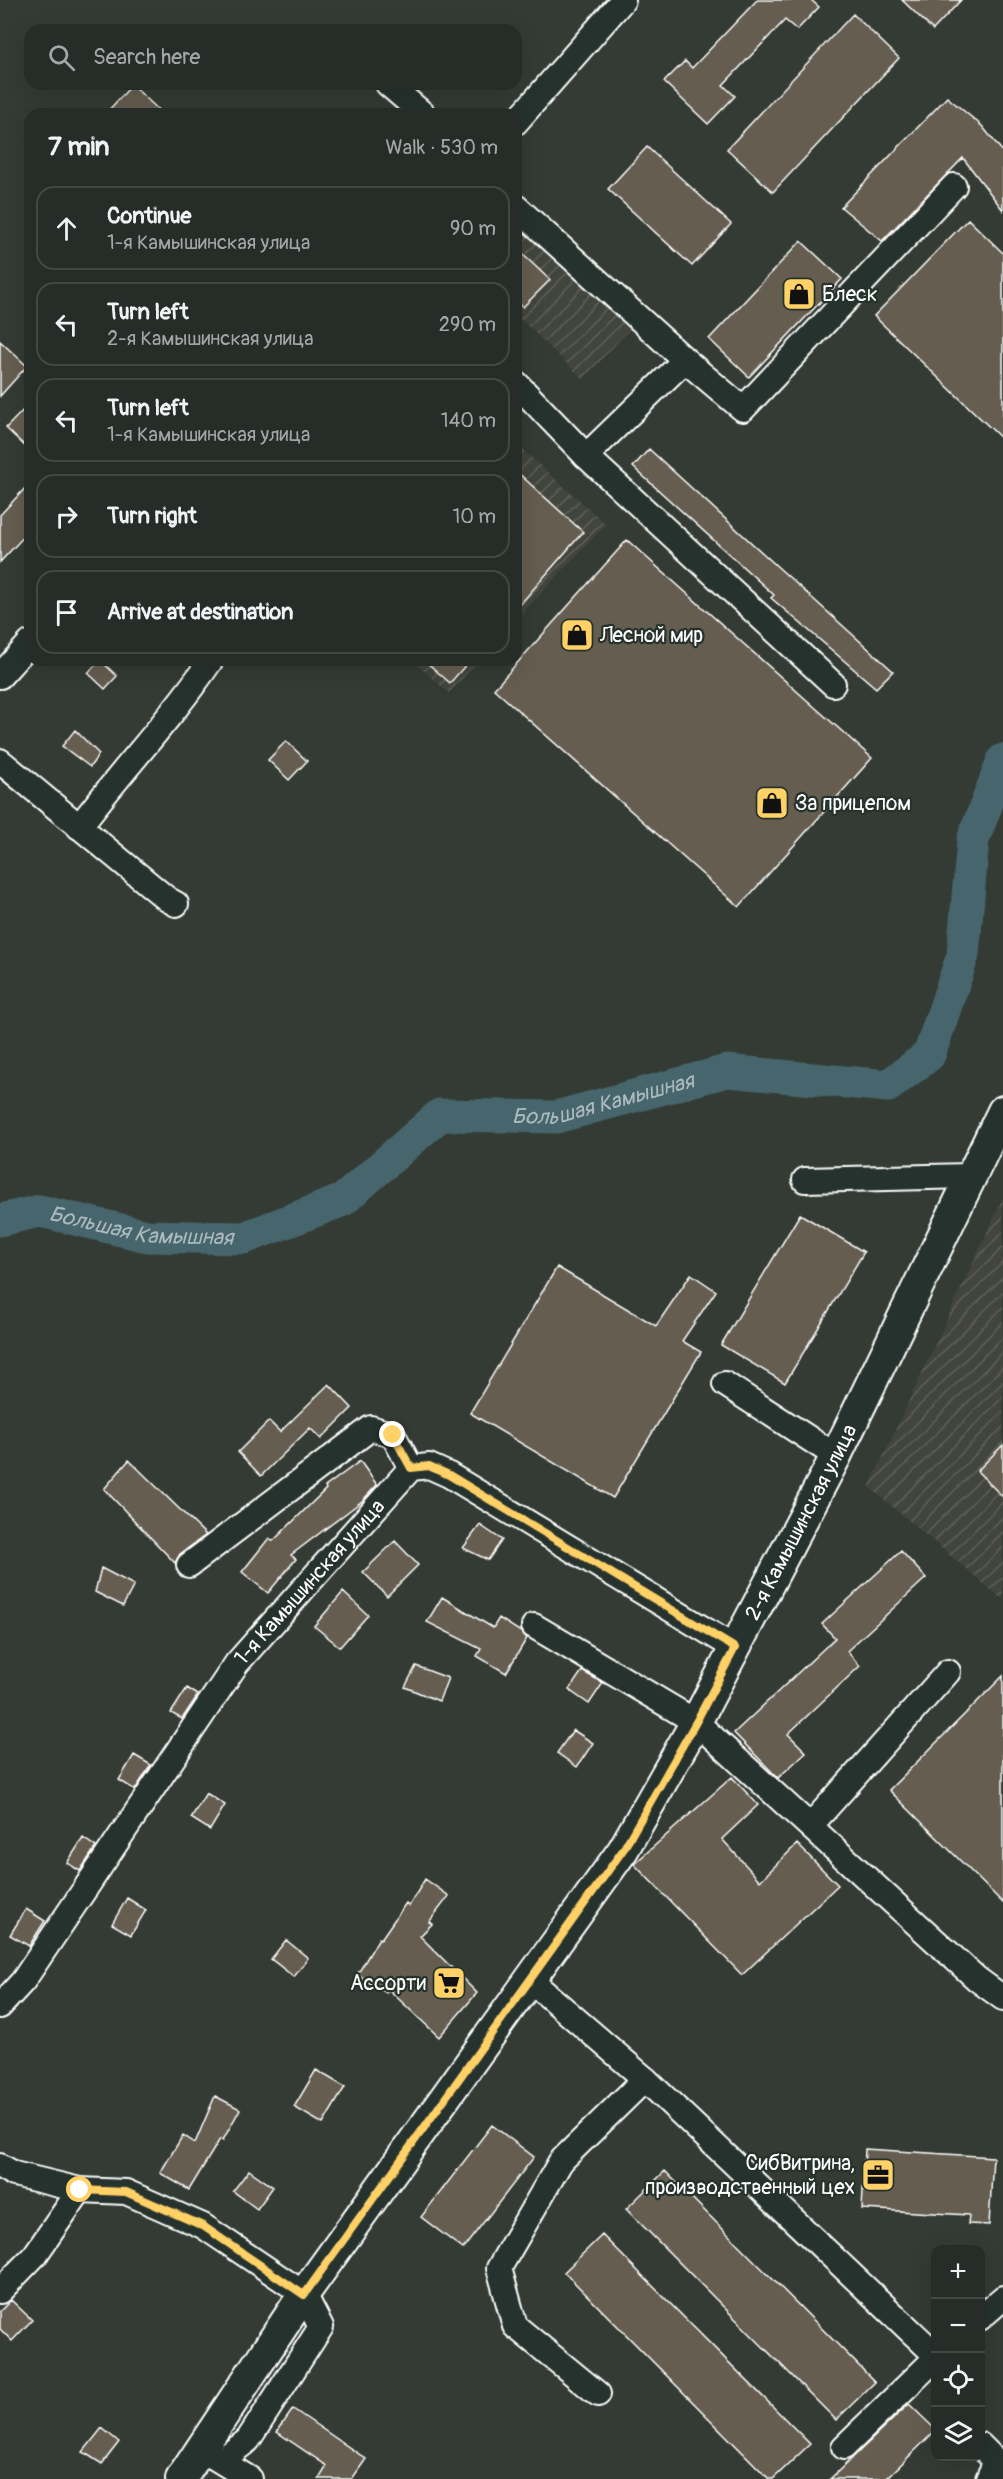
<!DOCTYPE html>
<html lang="en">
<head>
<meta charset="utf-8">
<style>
  :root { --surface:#262c27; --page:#323833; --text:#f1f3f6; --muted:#a4a7a7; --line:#424844 }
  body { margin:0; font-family:Pangolin,sans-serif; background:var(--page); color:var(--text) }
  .controls { position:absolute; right:18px; bottom:18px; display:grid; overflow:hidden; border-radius:12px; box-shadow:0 6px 24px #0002 }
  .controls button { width:54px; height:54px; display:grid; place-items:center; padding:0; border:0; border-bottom:2px solid var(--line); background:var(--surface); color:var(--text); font:30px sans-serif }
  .stop { position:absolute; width:18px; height:18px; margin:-14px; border:4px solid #ffd166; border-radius:50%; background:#fff }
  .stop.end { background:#ffd166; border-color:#fff; box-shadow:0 2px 6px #0008 }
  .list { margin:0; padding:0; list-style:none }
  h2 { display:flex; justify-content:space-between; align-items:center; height:78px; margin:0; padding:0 24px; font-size:26px }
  h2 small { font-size:20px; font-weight:400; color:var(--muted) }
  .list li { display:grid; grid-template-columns:39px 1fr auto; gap:18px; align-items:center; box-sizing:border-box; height:84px; margin:0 12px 12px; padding:0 12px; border:2px solid var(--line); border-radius:18px }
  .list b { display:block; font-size:22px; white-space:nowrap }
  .list p { margin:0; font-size:20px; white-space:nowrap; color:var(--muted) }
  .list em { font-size:20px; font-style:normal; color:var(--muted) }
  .icon { flex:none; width:33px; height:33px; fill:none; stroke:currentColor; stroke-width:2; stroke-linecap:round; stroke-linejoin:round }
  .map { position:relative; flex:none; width:1003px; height:2479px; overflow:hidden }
  .search { position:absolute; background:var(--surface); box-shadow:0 6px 24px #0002; left:24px; top:24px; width:498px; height:66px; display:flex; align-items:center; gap:15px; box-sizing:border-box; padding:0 21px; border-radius:18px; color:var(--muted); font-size:22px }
  .panel { position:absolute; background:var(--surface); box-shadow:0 6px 24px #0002; left:24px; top:108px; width:498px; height:558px; border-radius:18px }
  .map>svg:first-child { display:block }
  .industrial { fill:url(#industrial-furrows) }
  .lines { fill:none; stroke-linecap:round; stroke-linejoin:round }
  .river { stroke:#46656c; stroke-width:33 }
  .building { fill:#655d4f; stroke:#fff; stroke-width:1.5 }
  .minor-casing { stroke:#fff; stroke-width:28 }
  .major-casing { stroke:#fff; stroke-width:34 }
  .minor { stroke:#26332d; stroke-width:24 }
  .major { stroke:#26332d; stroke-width:30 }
  .route { stroke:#ffd166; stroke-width:8 }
  .labels { text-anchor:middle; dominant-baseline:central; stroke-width:4.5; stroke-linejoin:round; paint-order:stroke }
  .poi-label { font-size:21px; fill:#fff; stroke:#26332d; text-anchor:start }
  .street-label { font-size:21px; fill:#fff; stroke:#26332d }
  .water-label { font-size:22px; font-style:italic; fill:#acbabd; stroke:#26332d }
</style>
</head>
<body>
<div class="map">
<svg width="1003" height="2479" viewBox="0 0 1003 2479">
  <defs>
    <pattern id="industrial-furrows" width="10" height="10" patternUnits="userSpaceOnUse" patternTransform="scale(1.5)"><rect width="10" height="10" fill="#42453c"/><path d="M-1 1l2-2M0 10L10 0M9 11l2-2" fill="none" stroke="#5e6159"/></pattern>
  </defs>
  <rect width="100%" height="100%" fill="#333b34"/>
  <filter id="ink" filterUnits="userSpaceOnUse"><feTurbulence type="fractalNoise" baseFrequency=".0167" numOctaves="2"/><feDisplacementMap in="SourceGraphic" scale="12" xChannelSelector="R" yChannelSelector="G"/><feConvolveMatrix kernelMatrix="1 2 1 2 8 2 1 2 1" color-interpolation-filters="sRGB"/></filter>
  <g filter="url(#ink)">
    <!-- industrial -->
    <path class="industrial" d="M516,223L632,327L583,379L516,315Z
      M516,444L606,524L516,620Z
      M411,660H479L449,693Z
      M1003,1198V1600L869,1487Z"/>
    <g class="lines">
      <!-- river -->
      <path class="river" id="s1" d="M0,1220L40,1211L147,1236L244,1238L343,1200L440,1115L556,1117L727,1071L888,1086L929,1055L963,955L973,840L1003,760"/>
    </g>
    <!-- building -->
    <path class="building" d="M757,0H811L819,7L797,30L785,20L723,85L735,96L708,124L664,82L685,61L692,68Z
      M902,0H961L933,30Z
      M853,14L899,58L773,192L727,149Z
      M132,85L163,114H105Z
      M947,97L982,126L1003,152V210L963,158L882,241L841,207Z
      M647,147L731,224L692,266L608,189Z
      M968,219L1003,253V440L874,316Z
      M801,241L842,279L749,377L709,339Z
      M516,248L550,280L523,307L516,301Z
      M0,341L27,366L0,396Z
      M30,403V451L6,428Z
      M649,449L780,569L893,671L876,688L771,598L774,595L633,467Z
      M516,471L583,532L516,609Z
      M30,483V530L0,562V515Z
      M627,540L872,758L739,907L494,689Z
      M100,660L117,676L105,689L88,673Z
      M424,660H470L450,683Z
      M75,730L99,754L90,767L62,746Z
      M286,741L307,761L289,780L268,760Z
      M800,1214L864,1252L785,1383L721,1345Z
      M557,1267L656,1326L691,1274L716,1291L682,1341L701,1352L613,1498L470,1413Z
      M329,1384L352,1408L321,1439L310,1428L261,1476L238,1452L269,1421L280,1432Z
      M1003,1445V1497L977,1471Z
      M129,1460L206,1535L180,1554L175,1563L104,1489Z
      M360,1461L377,1485L362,1501L291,1555L296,1559L268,1593L242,1572L269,1538L273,1541L326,1489L325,1487Z
      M480,1525L502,1540L488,1560L463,1548Z
      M395,1541L418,1565L387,1596L363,1572Z
      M901,1551L926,1578L847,1651L860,1666L788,1734L806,1752L778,1778L734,1733L835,1638L822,1624Z
      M101,1568L134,1585L123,1606L95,1592Z
      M343,1592L368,1615L340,1647L314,1626Z
      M442,1597L493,1628L499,1618L521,1632L527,1638L506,1673L477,1656L481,1649L427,1622Z
      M416,1666L448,1678L439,1701L405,1687Z
      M582,1671L603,1683L589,1704L569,1690Z
      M1003,1676V1903L889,1790Z
      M187,1688L198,1695L182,1719L171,1713Z
      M573,1730L593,1743L577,1767L557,1753Z
      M134,1755L151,1765L135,1790L119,1780Z
      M732,1777L758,1805L722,1839L760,1881L797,1844L838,1885L742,1975L634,1864Z
      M206,1793L225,1805L210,1830L191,1818Z
      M83,1838L96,1847L80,1871L67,1863Z
      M425,1879L449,1896L429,1922L432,1924L420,1936L477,1993L439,2037L388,1989L386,1993L357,1975L379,1938L381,1939L406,1903L409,1906Z
      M127,1898L146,1910L131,1935L112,1924Z
      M26,1909L45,1921L29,1946L10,1935Z
      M286,1940L308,1958L294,1977L271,1959Z
      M316,2070L345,2087L323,2124L294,2107Z
      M215,2096L240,2109L223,2140L220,2139L189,2190L160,2173L183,2135L195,2143Z
      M492,2125L534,2157L463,2249L421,2217Z
      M865,2149L993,2157L989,2225L968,2224L969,2215L862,2209Z
      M249,2170L273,2187L257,2209L233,2191Z
      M665,2171L875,2382L836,2420L626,2209Z
      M602,2235L810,2444L773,2479H769L564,2272Z
      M11,2300L32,2320L12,2341L0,2329V2311Z
      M909,2404L936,2430L886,2479H830Z
      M293,2409L366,2459L352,2479H319L327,2466L277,2432Z
      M102,2428L119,2442L102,2464L83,2452Z"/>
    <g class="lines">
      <!-- minor casing -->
      <g class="minor-casing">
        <g id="minor">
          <path d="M388,84L423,114"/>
          <path d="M516,122L623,0"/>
          <path d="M516,207L685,360L743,409L954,186"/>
          <path d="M685,360L586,456L833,684"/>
          <path d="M516,383L586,456"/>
          <path d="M0,676L30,643"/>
          <path d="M0,761L167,899L176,904"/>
          <path d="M79,827C122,770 171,719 211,660"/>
          <path d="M805,1180L969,1176"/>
          <path d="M725,1384L836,1456"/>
          <path d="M189,1565L371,1428L393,1435L411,1468"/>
          <path d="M534,1626L696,1722L977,1979L1003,1998"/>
          <path d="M811,1825L948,1672"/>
          <path d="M530,1980L645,2079L936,2355"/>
          <path id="s2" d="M0,2006L23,1981L237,1663L411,1468L429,1466L449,1475L735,1648"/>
          <path d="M0,2166L14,2174L80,2190L126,2192L203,2226L304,2294L321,2327L248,2440L222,2460"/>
          <path d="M0,2291L35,2255L80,2190"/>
          <path d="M980,2318L1003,2298"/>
          <path d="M598,2394L515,2326L499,2268L561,2161L645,2079"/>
          <path d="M980,2445L996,2461L988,2479"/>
          <path d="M844,2447L936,2358"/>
          <path d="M209,2454L250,2479"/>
        </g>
      </g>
      <!-- major casing -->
      <g class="major-casing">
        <g id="major">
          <path id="s3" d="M181,2479L304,2294L623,1850L696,1722L836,1456L1003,1111"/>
        </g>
      </g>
      <!-- minor -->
      <use href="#minor" class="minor"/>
      <!-- major -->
      <use href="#major" class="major"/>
    </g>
  </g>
  <g class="lines" filter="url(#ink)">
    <!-- route -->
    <path class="route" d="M80,2190L126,2192L203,2226L304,2295L623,1850L696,1722L735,1648L449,1475L429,1466L411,1468L393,1435"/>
  </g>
  <!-- icons -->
  <defs>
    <g id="shop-square" transform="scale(1.725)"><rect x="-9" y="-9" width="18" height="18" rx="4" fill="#ffd166" stroke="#26332d"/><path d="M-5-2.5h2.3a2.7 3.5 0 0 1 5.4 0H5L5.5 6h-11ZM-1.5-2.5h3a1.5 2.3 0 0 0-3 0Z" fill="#111"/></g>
    <g id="supermarket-square" transform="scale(1.725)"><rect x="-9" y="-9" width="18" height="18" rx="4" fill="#ffd166" stroke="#26332d"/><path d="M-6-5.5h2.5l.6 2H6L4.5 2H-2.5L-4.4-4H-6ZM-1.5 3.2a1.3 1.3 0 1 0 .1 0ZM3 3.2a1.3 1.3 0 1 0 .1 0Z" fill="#111"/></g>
    <g id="office-square" transform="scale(1.725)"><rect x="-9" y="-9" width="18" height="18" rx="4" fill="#ffd166" stroke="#26332d"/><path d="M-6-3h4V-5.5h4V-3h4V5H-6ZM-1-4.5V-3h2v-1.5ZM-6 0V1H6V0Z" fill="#111"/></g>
  </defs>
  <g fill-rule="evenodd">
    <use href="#shop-square" x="799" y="294"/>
    <use href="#shop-square" x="577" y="635"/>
    <use href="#shop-square" x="772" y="803"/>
    <use href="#supermarket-square" x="449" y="1983"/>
    <use href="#office-square" x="878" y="2175"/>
  </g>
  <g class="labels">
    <!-- poi labels -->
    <g class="poi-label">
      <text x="822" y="294">Блеск</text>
      <text x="600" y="635">Лесной мир</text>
      <text x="795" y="803">За прицепом</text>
      <text x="426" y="1983" text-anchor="end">Ассорти</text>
      <text x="855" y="2163" text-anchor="end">СибВитрина,<tspan x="855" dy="24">производственный цех</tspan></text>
    </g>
    <!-- street labels -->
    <g class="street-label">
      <text stroke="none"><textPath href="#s3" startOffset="1142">2-я Камышинская улица</textPath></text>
      <text stroke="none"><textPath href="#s2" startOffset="526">1-я Камышинская улица</textPath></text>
    </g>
    <!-- water labels -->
    <g class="water-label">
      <text stroke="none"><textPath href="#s1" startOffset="648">Большая Камышная</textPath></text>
      <text stroke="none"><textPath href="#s1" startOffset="144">Большая Камышная</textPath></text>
    </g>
  </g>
</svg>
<div class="controls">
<button>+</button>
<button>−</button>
<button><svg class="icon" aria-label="locate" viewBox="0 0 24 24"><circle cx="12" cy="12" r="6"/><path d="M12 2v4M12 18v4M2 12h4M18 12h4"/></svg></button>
<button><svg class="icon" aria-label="layers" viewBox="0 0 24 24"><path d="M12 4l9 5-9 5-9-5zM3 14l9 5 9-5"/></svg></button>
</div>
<div class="stop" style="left:80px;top:2190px"></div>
<div class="stop end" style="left:393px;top:1435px"></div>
<div class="search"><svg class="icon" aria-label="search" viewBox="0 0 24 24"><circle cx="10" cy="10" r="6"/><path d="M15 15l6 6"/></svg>Search here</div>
<section class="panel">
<h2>7 min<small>Walk · 530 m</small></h2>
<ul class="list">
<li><svg class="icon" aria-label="ahead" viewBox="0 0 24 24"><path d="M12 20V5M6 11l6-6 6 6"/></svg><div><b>Continue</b><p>1-я Камышинская улица</p></div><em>90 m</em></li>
<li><svg class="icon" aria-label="left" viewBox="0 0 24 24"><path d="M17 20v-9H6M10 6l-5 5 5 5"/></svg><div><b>Turn left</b><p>2-я Камышинская улица</p></div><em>290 m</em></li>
<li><svg class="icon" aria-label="left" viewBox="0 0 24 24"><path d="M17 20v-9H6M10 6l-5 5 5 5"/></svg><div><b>Turn left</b><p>1-я Камышинская улица</p></div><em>140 m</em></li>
<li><svg class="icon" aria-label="right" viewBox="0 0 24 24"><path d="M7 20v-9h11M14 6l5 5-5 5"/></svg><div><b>Turn right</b></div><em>10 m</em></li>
<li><svg class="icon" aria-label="arrive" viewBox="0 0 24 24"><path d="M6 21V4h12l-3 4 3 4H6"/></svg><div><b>Arrive at destination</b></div></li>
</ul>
</section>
</div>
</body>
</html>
